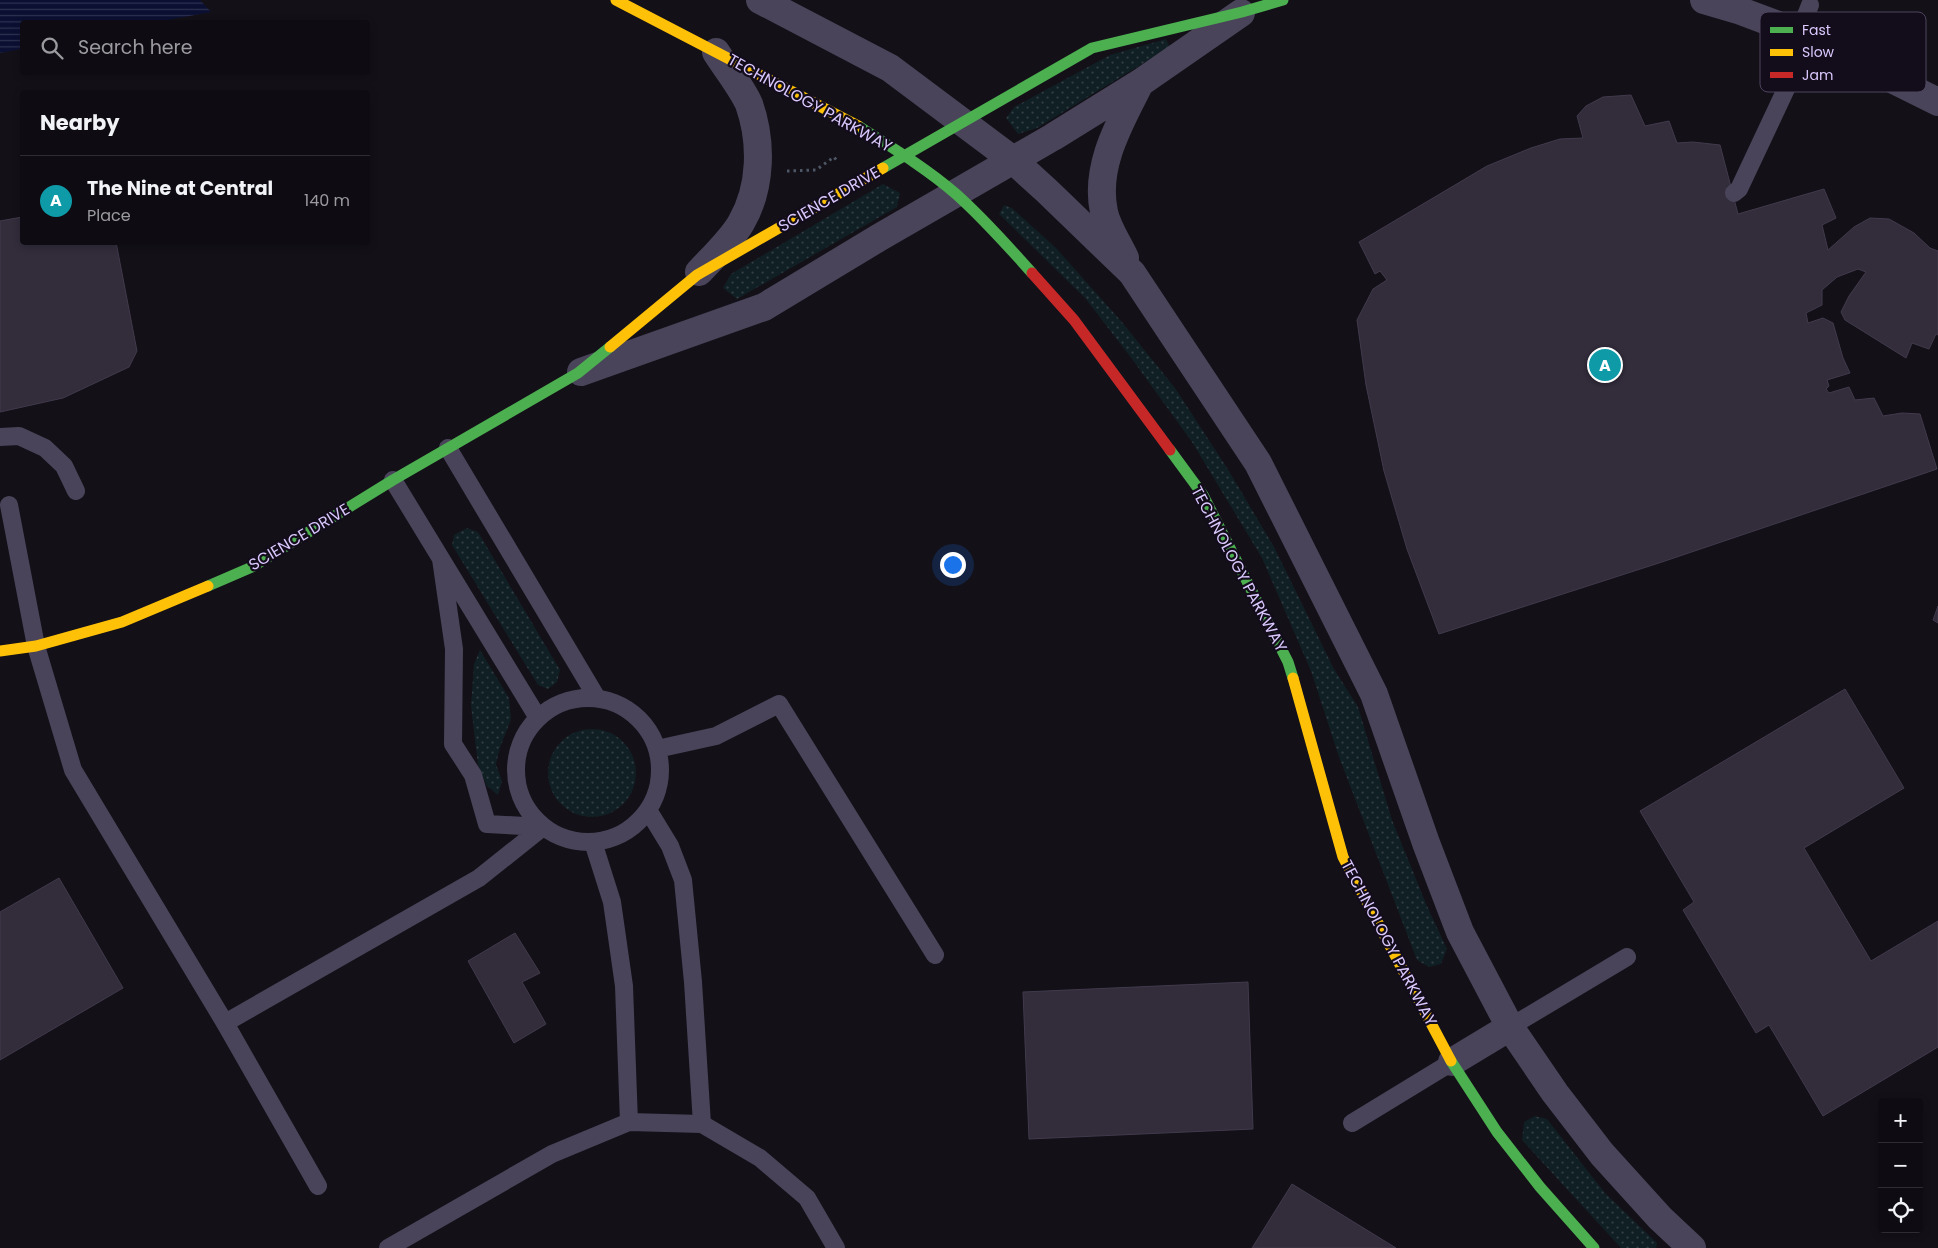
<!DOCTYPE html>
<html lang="en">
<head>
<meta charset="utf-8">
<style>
  :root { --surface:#0e0c12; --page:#1c1a20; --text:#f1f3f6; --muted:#9b9b9f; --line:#2e2c32; --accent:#0f766e }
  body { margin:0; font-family:Poppins,sans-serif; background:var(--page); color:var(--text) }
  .controls { position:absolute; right:15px; bottom:15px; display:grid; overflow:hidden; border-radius:5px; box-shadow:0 2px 8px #0003 }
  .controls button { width:45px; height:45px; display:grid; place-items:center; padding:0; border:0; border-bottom:1px solid var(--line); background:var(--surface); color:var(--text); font:25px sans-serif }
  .you { position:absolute; left:952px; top:564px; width:18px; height:18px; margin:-12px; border:4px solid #fff; border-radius:50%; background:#1a73e8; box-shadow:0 0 0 8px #1a73e833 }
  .badge { display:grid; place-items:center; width:32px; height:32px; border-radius:50%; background:var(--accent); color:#fff; font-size:16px; font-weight:700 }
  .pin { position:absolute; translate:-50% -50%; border:2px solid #fff; box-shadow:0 1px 5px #0006 }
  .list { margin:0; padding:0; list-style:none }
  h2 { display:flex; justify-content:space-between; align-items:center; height:65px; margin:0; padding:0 20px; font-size:21px }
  h2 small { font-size:16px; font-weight:400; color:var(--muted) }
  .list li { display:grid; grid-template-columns:32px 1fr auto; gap:15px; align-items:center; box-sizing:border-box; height:90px; padding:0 20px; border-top:1px solid var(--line) }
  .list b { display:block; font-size:19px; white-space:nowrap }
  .list p { margin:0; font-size:16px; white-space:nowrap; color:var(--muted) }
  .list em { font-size:16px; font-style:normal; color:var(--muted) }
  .icon { flex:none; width:28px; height:28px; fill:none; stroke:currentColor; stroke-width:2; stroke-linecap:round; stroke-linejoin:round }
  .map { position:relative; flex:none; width:1938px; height:1248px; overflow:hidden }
  .search { position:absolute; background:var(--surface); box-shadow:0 2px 8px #0003; left:20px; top:20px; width:350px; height:55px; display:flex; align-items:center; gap:12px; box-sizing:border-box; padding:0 18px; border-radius:5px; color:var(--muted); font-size:19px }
  .panel { position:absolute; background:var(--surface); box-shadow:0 2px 8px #0003; left:20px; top:90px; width:350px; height:155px; border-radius:5px }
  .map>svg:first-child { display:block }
  .grass { fill:url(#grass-dots) }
  .water { fill:url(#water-rules) }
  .building { fill:#322c3b; stroke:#413a4c }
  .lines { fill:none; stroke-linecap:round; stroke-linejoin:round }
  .path { stroke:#4e5765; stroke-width:3; stroke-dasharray:2.5 4; stroke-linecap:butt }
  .lane { stroke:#494459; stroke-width:18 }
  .street { stroke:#494459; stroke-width:28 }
  .fast { stroke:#4caf50; stroke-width:11 }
  .slow { stroke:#ffc107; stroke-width:11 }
  .jam { stroke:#c62828; stroke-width:11 }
  .labels { text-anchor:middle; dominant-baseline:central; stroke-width:4.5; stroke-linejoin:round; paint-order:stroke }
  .street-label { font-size:16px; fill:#dac8fd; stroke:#120c1b }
  .key { fill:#120c1b; stroke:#4e445f; stroke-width:1 }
  .key-label { font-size:14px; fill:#dac8fd }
</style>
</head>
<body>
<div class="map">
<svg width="1938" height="1248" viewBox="0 0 1938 1248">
  <defs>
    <pattern id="grass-dots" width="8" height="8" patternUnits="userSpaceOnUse" patternTransform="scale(1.25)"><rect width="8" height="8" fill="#101f23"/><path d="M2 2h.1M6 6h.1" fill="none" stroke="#323e44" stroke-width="1.8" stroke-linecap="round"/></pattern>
    <pattern id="water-rules" width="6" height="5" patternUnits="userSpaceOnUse" patternTransform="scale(1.25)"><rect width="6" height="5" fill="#0b1033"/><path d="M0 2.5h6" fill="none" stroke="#2e3151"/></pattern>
  </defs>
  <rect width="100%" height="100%" fill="#131018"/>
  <!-- grass -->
  <path class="grass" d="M1166,39L1170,47L1037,128L1018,134L1006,118L1014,107L1110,55Z
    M883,184L900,193L897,207L737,299L723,288L731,274Z
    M1004,205L1012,208L1056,248L1121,321L1175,388L1229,471L1274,547L1334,669L1358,707L1392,820L1427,906L1447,949L1441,964L1429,967L1417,960L1339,757L1311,671L1262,558L1192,442L1132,359L1085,298L999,214Z
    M467,528L478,532L560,670L557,682L548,689L538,685L452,545L454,535Z
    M480,650L509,698L511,719L500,748L496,764L502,781L498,795L487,786L478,765L471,706L474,664Z
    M548 773a44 44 0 1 1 88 0a44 44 0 1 1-88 0Z
    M1535,1116L1547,1119L1605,1193L1657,1243L1656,1248H1621L1522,1140L1524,1122Z"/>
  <!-- water -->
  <path class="water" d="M0,0H200L211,12L157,22H22V49L0,53Z"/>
  <!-- building -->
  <path class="building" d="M1631,95L1645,126L1669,121L1677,143L1693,142L1720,145L1738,214L1824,189L1836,218L1822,225L1828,250L1854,227L1870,218L1889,219L1914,233L1930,248L1938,251V335L1936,334L1929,349L1912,343L1906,358L1845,320L1841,312L1849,296L1866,272L1858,269L1837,277L1822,290V305L1806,313L1808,323L1823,318L1833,323L1843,358L1850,373L1827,380L1829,386L1826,389L1829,393L1849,387L1855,400L1874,398L1883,416L1902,413L1920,414L1937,469L1662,562L1439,634L1407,549L1384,471L1366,385L1357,320L1373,289L1387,280L1380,271L1375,274L1359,242L1487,166L1531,148L1560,139L1583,138L1577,116L1586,106L1603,97Z
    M22,217V242H116L137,351L129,367L63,398L0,412V221Z
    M1938,606V623L1933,620Z
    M1845,689L1904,788L1804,848L1871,961L1938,921V1047L1823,1116L1769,1025L1756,1033L1683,910L1694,902L1640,811Z
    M59,878L123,988L0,1060V912Z
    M515,933L540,973L522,982L546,1024L514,1043L468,961Z
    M1248,982L1253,1129L1029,1139L1023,992Z
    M1292,1184L1396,1248H1252Z"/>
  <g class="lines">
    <!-- path -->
    <path class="path" d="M787,171L816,170L834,157L837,161"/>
    <!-- lane -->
    <path class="lane" d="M1734,193L1739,189L1786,89L1799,33L1810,5
      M0,437L19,436L45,448L64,466L76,491
      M448,448L597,698
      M393,480L538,718
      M9,505L36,646L73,770L225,1023L318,1186
      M441,559L454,649L453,744L473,775L487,824L543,827
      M516 770a72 72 0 1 1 144 0a72 72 0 1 1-144 0Z
      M657,749L716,736L779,704L935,955
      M648,810L670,846L683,880L693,982L702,1124
      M593,842L612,902L624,986L629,1122
      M225,1023L479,878L543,827
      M1510,1027L1627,957
      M1352,1123L1452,1062
      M388,1248L552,1154L629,1122L702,1124L760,1158L807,1198L836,1248"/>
    <!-- street -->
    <path class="street" d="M760,0L890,68L1013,160L1047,191L1132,273L1258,463L1374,694L1426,843L1460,932L1510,1027L1555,1093L1602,1154L1660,1218L1692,1248
      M1704,0L1738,10L1799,33L1938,102
      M1125,258C1118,243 1107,227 1104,212C1094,166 1120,123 1140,83
      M699,272C712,258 732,239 741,223C762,187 762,141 749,104C742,88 726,68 716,52
      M581,372L764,307L880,237L1053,137L1140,83L1241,13
      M1452,1062L1510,1027"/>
    <!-- fast -->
    <path class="fast" d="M858,126C891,147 926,168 956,194C983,218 1008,246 1032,273
      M883,168L1092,48L1242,12L1283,0
      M1170,450L1203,495L1288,662L1293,678
      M208,586L252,567L393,480L578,373L610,347
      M1451,1061L1497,1132L1540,1187L1594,1248"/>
    <!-- slow -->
    <path class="slow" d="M616,0L858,126
      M610,347L697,275L883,168
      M0,651L36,646L122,622L208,586
      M1293,678L1343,857L1451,1061"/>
    <!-- jam -->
    <path class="jam" d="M1032,273L1074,320L1170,450"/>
  </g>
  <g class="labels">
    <!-- street labels -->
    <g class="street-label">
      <text transform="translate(810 103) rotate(29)">TECHNOLOGY PARKWAY</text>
      <text transform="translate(829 199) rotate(-30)">SCIENCE DRIVE</text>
      <text transform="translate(299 537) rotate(-31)">SCIENCE DRIVE</text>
      <text transform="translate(1239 569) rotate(62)">TECHNOLOGY PARKWAY</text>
      <text transform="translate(1389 943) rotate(62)">TECHNOLOGY PARKWAY</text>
    </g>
  </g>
  <!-- legend -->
  <rect x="1760" y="12" width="166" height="80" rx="8" class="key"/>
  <rect x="1770" y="27" width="23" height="6" fill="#4caf50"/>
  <rect x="1770" y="49" width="23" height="7" fill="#ffc107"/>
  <rect x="1770" y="72" width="23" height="6" fill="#c62828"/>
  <g class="key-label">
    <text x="1802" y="35">Fast</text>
    <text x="1802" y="57">Slow</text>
    <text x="1802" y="80">Jam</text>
  </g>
</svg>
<div class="controls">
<button>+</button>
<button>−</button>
<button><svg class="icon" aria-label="locate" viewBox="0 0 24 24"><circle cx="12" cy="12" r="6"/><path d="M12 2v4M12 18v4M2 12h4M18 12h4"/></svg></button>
</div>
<div class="you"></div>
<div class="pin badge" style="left:1605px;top:365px;background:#0f9aa8">A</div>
<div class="search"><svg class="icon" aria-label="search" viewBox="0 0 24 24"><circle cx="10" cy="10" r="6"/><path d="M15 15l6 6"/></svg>Search here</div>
<section class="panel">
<h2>Nearby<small></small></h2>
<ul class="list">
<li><span class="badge" style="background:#0f9aa8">A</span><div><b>The Nine at Central</b><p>Place</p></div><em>140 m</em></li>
</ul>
</section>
</div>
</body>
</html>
